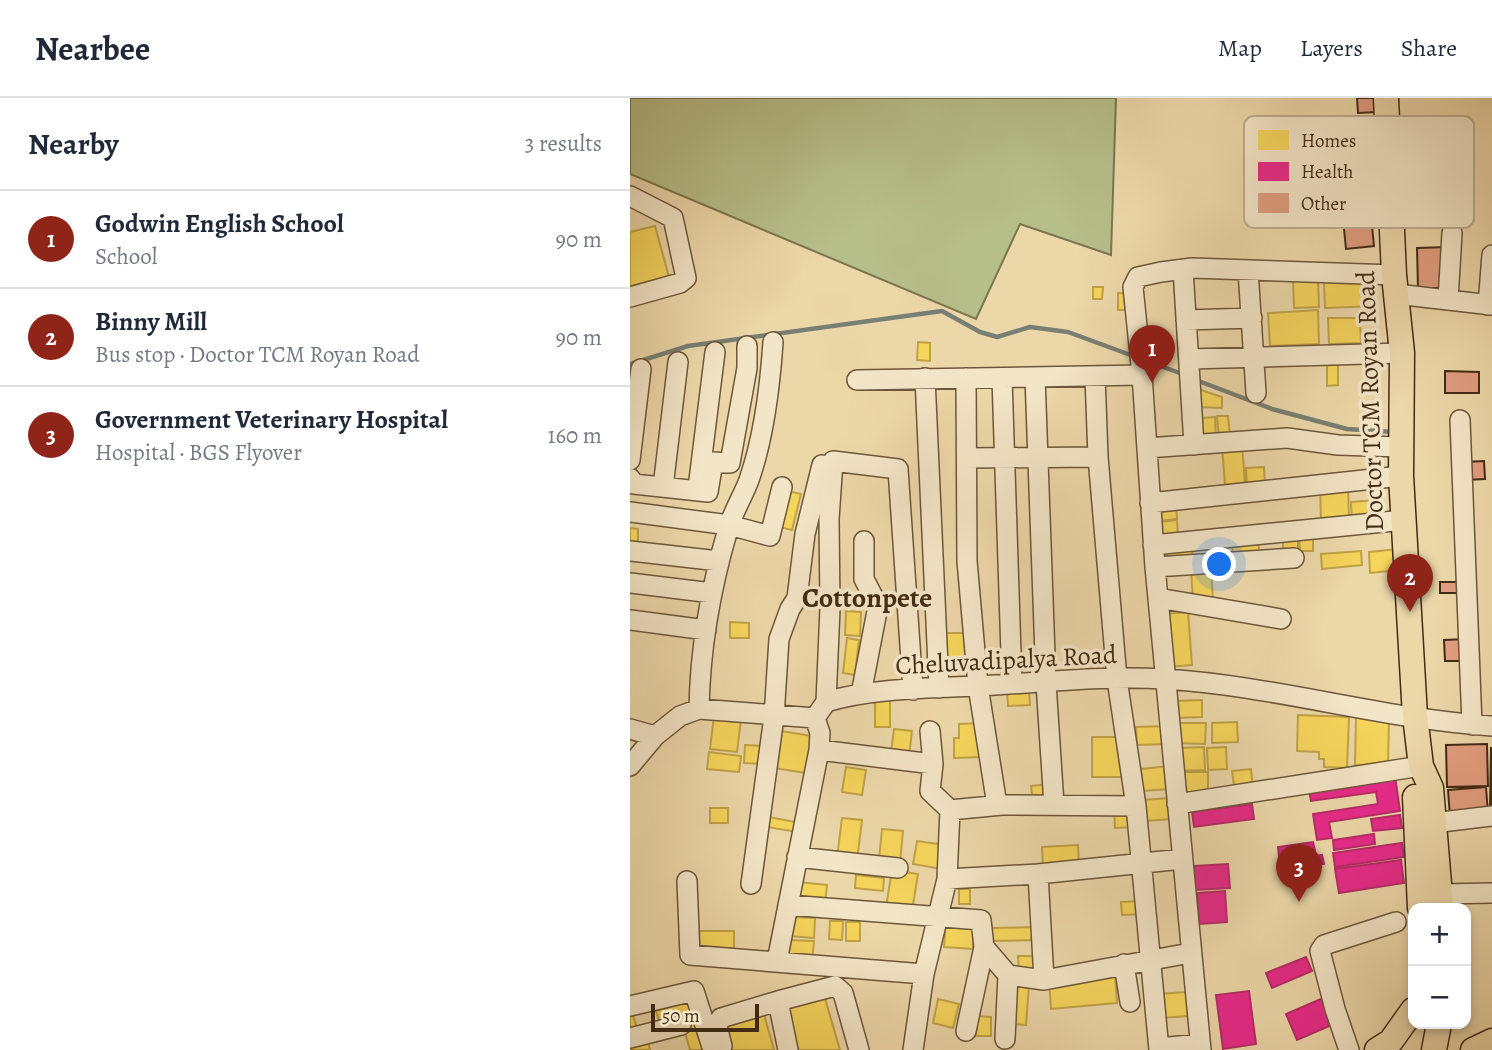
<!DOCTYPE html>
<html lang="en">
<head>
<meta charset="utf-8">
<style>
  :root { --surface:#fff; --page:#f2f2f3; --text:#1f2937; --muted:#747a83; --line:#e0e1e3; --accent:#8f2418 }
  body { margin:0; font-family:Alegreya,serif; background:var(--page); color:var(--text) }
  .controls { position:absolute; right:21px; bottom:21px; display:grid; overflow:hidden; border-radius:14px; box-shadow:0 4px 10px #0003 }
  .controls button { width:63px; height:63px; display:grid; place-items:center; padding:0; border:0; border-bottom:2px solid var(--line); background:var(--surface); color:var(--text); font:35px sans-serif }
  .scale { position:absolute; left:21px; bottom:18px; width:108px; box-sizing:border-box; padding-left:7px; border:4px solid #422c14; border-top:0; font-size:19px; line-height:24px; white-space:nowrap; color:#422c14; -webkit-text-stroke:5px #f3e5c7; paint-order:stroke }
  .you { position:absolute; left:590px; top:467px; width:24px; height:24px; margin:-18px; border:5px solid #fff; border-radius:50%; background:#1a73e8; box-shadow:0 0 0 10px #1a73e833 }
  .badge { display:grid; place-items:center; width:46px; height:46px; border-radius:50%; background:var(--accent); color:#fff; font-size:23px; font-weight:700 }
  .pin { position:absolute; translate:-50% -58px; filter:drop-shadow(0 2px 4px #0008) }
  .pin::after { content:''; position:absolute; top:37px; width:24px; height:21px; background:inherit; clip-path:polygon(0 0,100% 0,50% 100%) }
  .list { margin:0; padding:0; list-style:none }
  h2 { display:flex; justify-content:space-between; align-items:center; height:91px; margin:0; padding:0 28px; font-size:30px }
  h2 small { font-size:23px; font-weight:400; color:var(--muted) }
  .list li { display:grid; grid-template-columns:46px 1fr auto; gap:21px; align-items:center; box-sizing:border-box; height:98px; padding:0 28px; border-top:2px solid var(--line) }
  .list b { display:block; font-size:26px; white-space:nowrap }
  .list p { margin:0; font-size:23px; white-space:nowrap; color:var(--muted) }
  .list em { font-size:23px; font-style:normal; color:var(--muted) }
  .map { position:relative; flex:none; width:862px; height:952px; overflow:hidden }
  header { display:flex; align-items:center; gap:42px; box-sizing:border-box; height:98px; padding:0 35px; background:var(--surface); border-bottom:2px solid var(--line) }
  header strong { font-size:33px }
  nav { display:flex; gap:38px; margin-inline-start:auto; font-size:24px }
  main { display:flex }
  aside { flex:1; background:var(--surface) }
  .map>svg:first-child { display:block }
  .green { fill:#b6be89; stroke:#7c754e; stroke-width:2 }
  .homes { fill:#f6d55c; stroke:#c0a246; stroke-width:2 }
  .health { fill:#e7298a; stroke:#b62a67; stroke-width:2 }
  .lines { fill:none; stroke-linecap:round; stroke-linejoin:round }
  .stream { stroke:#787f73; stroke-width:4.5 }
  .building { fill:#e19d80; stroke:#422c14; stroke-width:2 }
  .minor-casing { stroke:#6c5739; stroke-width:22 }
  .major-casing { stroke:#422c14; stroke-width:27 }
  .minor { stroke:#f3e5c7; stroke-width:19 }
  .major { stroke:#ecd7a9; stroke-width:24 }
  .labels { text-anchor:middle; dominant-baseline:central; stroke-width:7; stroke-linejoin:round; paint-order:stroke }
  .street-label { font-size:26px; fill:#422c14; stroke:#f3e5c7 }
  .neighbourhood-label { font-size:28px; font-weight:bold; fill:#422c14; stroke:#f3e5c7 }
  .key { fill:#f3e5c7; stroke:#beae91; stroke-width:2 }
  .key-label { font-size:19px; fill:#422c14 }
</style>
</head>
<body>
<header>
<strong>Nearbee</strong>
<nav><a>Map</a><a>Layers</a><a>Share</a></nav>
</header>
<main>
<aside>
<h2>Nearby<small>3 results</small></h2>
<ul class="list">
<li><span class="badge">1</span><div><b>Godwin English School</b><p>School</p></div><em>90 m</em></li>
<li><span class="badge">2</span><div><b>Binny Mill</b><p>Bus stop · Doctor TCM Royan Road</p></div><em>90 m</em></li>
<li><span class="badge">3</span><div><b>Government Veterinary Hospital</b><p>Hospital · BGS Flyover</p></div><em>160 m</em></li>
</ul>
</aside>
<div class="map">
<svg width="862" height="952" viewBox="0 0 862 952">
  <rect width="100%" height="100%" fill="#ecd7a9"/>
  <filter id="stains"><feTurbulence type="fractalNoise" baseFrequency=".00286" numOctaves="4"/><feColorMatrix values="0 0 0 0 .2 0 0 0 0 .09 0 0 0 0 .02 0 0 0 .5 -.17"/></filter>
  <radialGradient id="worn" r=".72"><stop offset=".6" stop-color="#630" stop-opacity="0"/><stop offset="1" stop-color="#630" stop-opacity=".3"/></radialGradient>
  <!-- green -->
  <path class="green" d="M0,0H486L481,157L390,126L346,221L0,76Z"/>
  <!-- homes -->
  <path class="homes" d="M25,128L39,179L0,189V134Z
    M688,182L689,209L664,210L663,183Z
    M743,183L744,208L695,210L694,184Z
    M463,189H473L472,201H463Z
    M488,195L500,196V212H488Z
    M688,212L689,246L640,248L638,215Z
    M698,220H730L731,245L699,246Z
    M288,244L300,245V263L287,262Z
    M697,263H708V287L697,288Z
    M568,291L592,299V310L568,309Z
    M587,318H598L600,339L589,340Z
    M585,319L586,340H572V320Z
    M612,347L615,385L595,387L592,348Z
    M634,369L635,388L617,389L616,370Z
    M718,388L719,422L691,423L690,389Z
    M158,393L171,396L162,432L149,429Z
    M747,402L749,423L722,424L721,404Z
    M546,407L547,421L527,423L526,409Z
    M547,422L548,439L529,440L528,424Z
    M0,430L8,431V445H0Z
    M683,435V453H670L669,436Z
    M668,437V457H653V438Z
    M628,442L630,459L603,461L602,444Z
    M562,447L563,463L531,465L530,449Z
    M768,451L770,472L740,475L739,454Z
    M731,453L732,467L692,471L691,456Z
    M581,470L583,503L563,504L561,471Z
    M216,513L231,514L230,538L215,537Z
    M558,514L562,567L538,569L535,516Z
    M100,524L119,525V540H100Z
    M315,535H339L340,573H315Z
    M217,540L229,542L225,577L213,575Z
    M399,593L400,607L378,608L377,594Z
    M572,602V619L544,620V603Z
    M245,603H260V629H245Z
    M668,617L719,619L717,670L694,669V661H689V654L667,653Z
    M84,618L111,621L107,654L80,651Z
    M726,618H759L758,668L725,667Z
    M607,624L608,644L582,645V625Z
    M351,625L352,659L324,660V640H329V626Z
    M544,625H576L575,646L544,645Z
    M536,628L537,646L507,647L506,629Z
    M264,631L282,633L279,658L261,655Z
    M151,633L182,638L176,675L144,670Z
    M462,639H492L493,679H462Z
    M115,647L135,648L134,666L114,665Z
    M574,649L575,672L549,673L548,650Z
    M596,649L597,671L578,672L577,650Z
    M79,654L111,658L109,674L77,671Z
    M539,668L540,691L513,693L511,671Z
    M216,669L236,672L232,697L212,694Z
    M621,671L623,691L605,694L602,673Z
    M549,674H578V699H549Z
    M419,686L421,702L403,704L401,688Z
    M540,700L542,721L514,723L512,702Z
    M80,710H98V725H80Z
    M503,711V729L485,730L484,712Z
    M139,719L170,725L168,734L137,729Z
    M212,720L232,722L227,763L207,760Z
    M252,731L273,733L270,765L249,762Z
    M287,743L316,747L312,771L283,766Z
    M448,747L449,768L413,770L412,749Z
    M262,772L288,776L282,813L256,809Z
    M226,777L254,780L253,793L225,790Z
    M168,784L197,787L195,806L166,803Z
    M329,791H340V806H329Z
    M512,803L513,816L492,817L491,804Z
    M160,819L185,820L184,840L159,838Z
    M200,823H213L212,842L199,841Z
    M316,823L344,825L343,851L314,849Z
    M216,824H230V843H216Z
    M408,829V842L362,843V830Z
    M69,833H104V856L68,855Z
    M158,842L184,843L182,864L156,863Z
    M388,858H410V877H389Z
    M485,876L487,905L421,911L419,882Z
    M384,886L399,887L396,927L382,926Z
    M556,894L558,918L531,920L528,896Z
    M194,897L210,952H168L155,909Z
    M308,901L329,906L323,930L303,925Z
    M63,902L77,952H60L51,920L30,926L26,913Z
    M133,913L144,952H102L94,924Z
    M2,914L7,930L0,932V915Z
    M347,918L361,919V938H346Z
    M17,940L20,952H1L0,948Z"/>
  <!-- health -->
  <path class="health" d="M765,678L770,713L699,724L702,740L687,742L683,716L748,706L746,694L681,703L679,692Z
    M622,706L624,721L564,729L562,714Z
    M770,717L772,730L743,733L741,721Z
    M744,736L745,746L704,752L703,742Z
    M683,744L685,753L649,758L648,749Z
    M772,745L774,759L705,769L703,755Z
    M692,757L694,766L669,769L667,761Z
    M771,762L774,785L709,795L705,771Z
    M598,766L600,790L565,792L564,768Z
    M595,793L597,824L569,826L567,795Z
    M676,859L682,873L642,890L636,875Z
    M619,893L626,946L593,951L586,897Z
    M693,900L704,926L667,942L656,916Z"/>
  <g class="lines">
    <!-- stream -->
    <path class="stream" d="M517,263L555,277
      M0,266L58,248L312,213L350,234L367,239L400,229L438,234L506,259
      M566,282L642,311L717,331L763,334"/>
  </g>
  <!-- building -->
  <path class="building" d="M727,0H746L747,14L728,15Z
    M741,118L744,148L716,151L713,121Z
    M818,149L819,190H788L787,150Z
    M815,273L849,274V295H815Z
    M854,363L855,381L835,382L834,364Z
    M810,484H834V495H810Z
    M837,541L838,563H815L814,542Z
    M857,646L858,688L817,689L816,647Z
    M861,650H862V709H860Z
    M856,689L858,716L820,719L818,692Z"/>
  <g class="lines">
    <!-- minor casing -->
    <g class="minor-casing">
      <path id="minor" d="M0,98L43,120L56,180L50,185L0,199
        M553,171L564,347
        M618,172L626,295
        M766,196L862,207
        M818,202L822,135
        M858,207L862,157
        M556,222L622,220
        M559,261L772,255
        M465,278L468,359L487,581L506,708L529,952
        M405,279L416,585L424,707
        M295,280L309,590
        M336,280L337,463L348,588L367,707
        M372,280L382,586
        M227,282L512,277
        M830,322L842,627
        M517,350L657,340L708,347L771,349
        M337,360L468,359
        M0,362L11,271
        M0,380L4,386L78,394L83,364L100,365L117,270V248
        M69,382L85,254
        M33,389L48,264
        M520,405L771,378
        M0,414L99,427L140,438L152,389
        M523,447L774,422
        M0,453L89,463
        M525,469L664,460
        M0,485L82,495
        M528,500L651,521
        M0,522L76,532
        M231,596L248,508L234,481V443
        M196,604L200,510L199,421L203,363L268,371L283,592
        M69,611C70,550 81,489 98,431C103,414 113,398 119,382C134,339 140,289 143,244
        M0,631L25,638
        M300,633L303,666L300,693L320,712L372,707L506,708
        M189,652L303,666
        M0,668L25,638L50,618L69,611L185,620L196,604C241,590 302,590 349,588C410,585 474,577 535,581C646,588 752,621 862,628
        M547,706L791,668
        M803,725L862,718
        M167,759L268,770
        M408,776L552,761
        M317,781L408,776L414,882
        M57,783L60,857L294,876
        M121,786L144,619L149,541L160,511L167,500L175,436L192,367
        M810,796L862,795
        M158,807L351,822L354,849L336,933
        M354,849L378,877L414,882L560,855
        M147,863L189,652L190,635L185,620
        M494,866L500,904
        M0,908L64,893L83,952
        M0,940L51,927
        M375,941L378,877
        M92,948L87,928L91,920L148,903
        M529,950L570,946
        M158,952L148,903L205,888L213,895L229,952
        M283,952L294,876L317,781L320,712
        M571,952L525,469L512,277L503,189L508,179L531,174L562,170L764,177
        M719,952L705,911L690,853L694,847L766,824"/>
    </g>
    <!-- major casing -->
    <g class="major-casing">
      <path id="major" d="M756,0L764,177L772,255L771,378L785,618L791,668L801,690L811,810
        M785,699L790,810
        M747,952L761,943L783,912
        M804,952L809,926
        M843,952L862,943"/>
    </g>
    <!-- minor -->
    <use href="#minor" class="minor"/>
    <!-- major -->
    <use href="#major" class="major"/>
  </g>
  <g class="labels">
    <!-- street labels -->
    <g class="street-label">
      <text transform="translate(740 303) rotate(-92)">Doctor TCM Royan Road</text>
      <text transform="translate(376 562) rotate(-3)">Cheluvadipalya Road</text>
    </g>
    <!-- neighbourhood labels -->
    <g class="neighbourhood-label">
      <text x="237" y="500">Cottonpete</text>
    </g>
  </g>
  <!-- legend -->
  <rect x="614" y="18" width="230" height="112" rx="10" class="key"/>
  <rect x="628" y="32" width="31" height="20" fill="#f6d55c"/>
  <rect x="628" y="64" width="31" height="19" fill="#e7298a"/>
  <rect x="628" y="95" width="31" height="20" fill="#e19d80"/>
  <g class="key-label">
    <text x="671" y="49">Homes</text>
    <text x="671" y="80">Health</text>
    <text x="671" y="112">Other</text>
  </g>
  <rect width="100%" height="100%" filter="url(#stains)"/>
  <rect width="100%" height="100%" fill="url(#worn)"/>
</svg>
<div class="controls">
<button>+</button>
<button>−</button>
</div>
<div class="scale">50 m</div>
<div class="you"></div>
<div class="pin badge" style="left:522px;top:285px">1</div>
<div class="pin badge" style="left:780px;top:514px">2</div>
<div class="pin badge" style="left:669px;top:804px">3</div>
</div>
</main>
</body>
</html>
